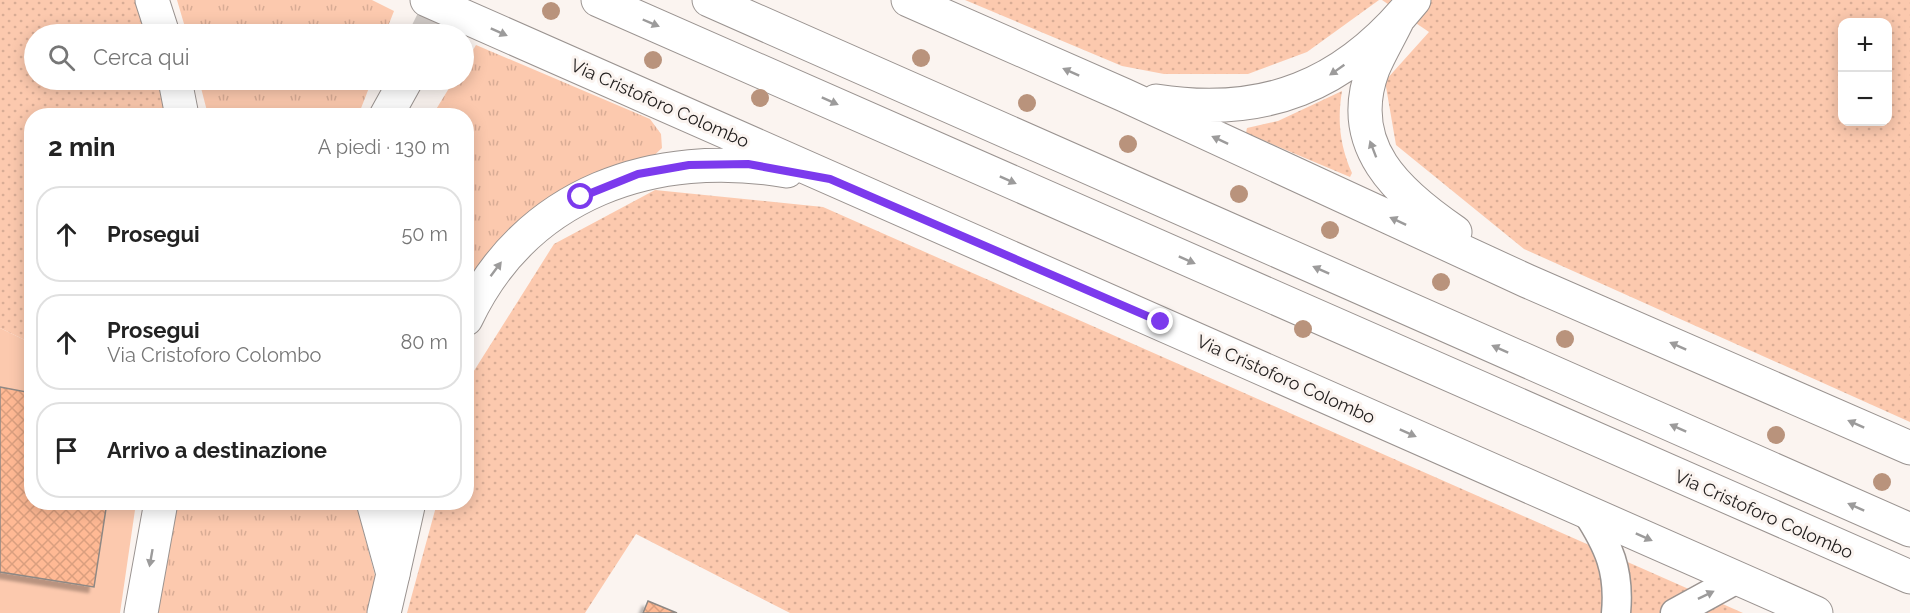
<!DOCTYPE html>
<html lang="it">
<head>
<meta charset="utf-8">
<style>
  :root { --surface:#fff; --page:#f2f2f2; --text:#222; --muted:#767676; --line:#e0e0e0 }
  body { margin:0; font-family:Raleway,sans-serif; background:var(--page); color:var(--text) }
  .controls { position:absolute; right:18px; top:18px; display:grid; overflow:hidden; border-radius:12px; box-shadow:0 3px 15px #0003 }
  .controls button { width:54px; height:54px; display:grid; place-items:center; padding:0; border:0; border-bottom:2px solid var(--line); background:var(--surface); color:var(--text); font:30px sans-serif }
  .stop { position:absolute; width:18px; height:18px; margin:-14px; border:4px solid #7c3aed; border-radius:50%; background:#fff }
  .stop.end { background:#7c3aed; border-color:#fff; box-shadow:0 2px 6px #0008 }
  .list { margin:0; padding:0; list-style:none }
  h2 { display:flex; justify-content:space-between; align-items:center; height:78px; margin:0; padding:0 24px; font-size:26px }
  h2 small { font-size:20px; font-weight:400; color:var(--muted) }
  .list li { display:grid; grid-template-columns:39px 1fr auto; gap:18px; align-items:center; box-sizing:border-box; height:96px; margin:0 12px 12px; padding:0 12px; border:2px solid var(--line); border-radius:24px }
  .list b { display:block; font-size:22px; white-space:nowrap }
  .list p { margin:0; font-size:20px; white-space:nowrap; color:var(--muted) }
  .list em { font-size:20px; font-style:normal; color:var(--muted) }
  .icon { flex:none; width:33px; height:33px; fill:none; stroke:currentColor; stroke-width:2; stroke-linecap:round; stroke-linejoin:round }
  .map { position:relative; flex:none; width:1910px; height:613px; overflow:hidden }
  .search { position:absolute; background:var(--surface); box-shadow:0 3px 15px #0003; left:24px; top:24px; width:450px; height:66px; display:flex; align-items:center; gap:15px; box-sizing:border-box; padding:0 21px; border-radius:33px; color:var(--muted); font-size:22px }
  .panel { position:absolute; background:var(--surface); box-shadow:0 3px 15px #0003; left:24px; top:108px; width:450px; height:402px; border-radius:24px }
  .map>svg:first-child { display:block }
  .grass { fill:url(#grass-dots); fill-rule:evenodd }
  .park { fill:url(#park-tufts) }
  .pitch { fill:#fcc9ae }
  .building { fill:url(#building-cross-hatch); stroke:#8e8884; stroke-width:1.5; filter:url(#shadow) }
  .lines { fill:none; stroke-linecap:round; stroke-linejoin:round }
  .tertiary-tunnel { stroke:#d0cac6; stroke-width:33; stroke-dasharray:33 16; stroke-linecap:butt }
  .minor-casing { stroke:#9a9390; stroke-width:31 }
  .tertiary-casing { stroke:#9a9390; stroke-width:35 }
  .secondary-casing { stroke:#9a9390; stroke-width:35 }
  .trunk-casing { stroke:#9a9390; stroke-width:35 }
  .minor { stroke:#fff; stroke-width:28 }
  .tertiary { stroke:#fff; stroke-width:33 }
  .secondary { stroke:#fff; stroke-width:33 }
  .trunk { stroke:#fff; stroke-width:33 }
  .tree { fill:#b9937c }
  .oneway { fill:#9c9b9b }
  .route { stroke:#7c3aed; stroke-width:8 }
  .labels { text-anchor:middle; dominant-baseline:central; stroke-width:6; stroke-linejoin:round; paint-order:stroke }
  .street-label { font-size:18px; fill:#242120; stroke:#fbf4f0 }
</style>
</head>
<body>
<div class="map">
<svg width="1910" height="613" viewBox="0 0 1910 613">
  <defs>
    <pattern id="grass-dots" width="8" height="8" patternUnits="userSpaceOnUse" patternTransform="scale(1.5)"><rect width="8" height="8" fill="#fcc9ae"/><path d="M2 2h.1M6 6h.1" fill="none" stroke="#d8ac95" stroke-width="1.8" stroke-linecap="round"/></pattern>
    <pattern id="park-tufts" width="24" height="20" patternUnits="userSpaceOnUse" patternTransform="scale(1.5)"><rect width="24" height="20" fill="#fcc9ae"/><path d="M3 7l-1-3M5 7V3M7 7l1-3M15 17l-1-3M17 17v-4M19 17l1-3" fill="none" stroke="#d8ac95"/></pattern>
    <pattern id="building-cross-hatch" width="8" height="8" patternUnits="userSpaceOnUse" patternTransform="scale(1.5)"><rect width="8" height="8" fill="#ffb994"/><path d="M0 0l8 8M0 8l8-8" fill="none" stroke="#da9f7f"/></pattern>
    <filter id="shadow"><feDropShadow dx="-5.5" dy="5.5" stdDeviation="1.5" flood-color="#0004"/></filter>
  </defs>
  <rect width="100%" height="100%" fill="#fbf4f0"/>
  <!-- grass -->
  <path class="grass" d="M0,0H139L148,34H34V80H158L165,115L32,116L31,343L0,328Z
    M965,0H1379L1307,52L1248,74H1164L1122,66Z
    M1382,0H1910V422L1524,249L1396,145L1385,81L1429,32ZM1842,22H1888V122H1842Z
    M1342,91C1337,121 1340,146 1352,173L1350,177L1246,133L1247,128L1278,121Z
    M655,190L823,207L1743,613H790L636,534L585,613H407L437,503L466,502V393L472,374L554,244Z"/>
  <!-- park -->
  <path class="park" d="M177,0H372L394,11L385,34H187Z
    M476,45L650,119L661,134L662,148L646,163L467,286L466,116H432L454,80H464V65Z
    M199,80H372L358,116L208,115Z
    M178,503H356L377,583L371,613H157Z"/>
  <!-- pitch -->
  <path class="pitch" d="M0,328L31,343L32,502L136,503L120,613H0Z"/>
  <!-- building -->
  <path class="building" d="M0,387L32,393V502H107L94,587L0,572Z
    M648,601L677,613H643Z"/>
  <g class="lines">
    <!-- tertiary-tunnel -->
    <path class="tertiary-tunnel" d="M426,34L443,0"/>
    <!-- minor casing -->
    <g class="minor-casing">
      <path id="minor" d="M1586,511C1609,546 1620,571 1616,613
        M1675,613L1737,579"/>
    </g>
    <!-- tertiary casing -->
    <g class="tertiary-casing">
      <path id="tertiary" d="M386,116L406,80
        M373,502L393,574L384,613
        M141,613L161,502"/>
    </g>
    <!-- secondary casing -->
    <g class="secondary-casing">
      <path id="secondary" d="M152,0L163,34
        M427,0L1816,613
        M908,0L1124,95L1527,281L1910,448
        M1398,19C1390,36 1380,52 1373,69C1344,146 1398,193 1455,232
        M175,80L182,116
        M1156,101C1264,118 1345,86 1414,0
        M466,319C526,192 655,148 787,171
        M393,574L409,502"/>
    </g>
    <!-- trunk casing -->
    <g class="trunk-casing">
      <path id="trunk" d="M598,0L1910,577
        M709,0L1910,530"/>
    </g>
    <!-- minor -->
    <use href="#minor" class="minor"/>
    <!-- tertiary -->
    <use href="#tertiary" class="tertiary"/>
    <!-- secondary -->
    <use href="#secondary" class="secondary"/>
    <!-- trunk -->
    <use href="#trunk" class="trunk"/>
  </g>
  <!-- trees -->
  <g class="tree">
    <circle cx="551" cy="11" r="9"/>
    <circle cx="921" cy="58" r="9"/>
    <circle cx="653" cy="60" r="9"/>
    <circle cx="760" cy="98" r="9"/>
    <circle cx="1027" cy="103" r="9"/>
    <circle cx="1128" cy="144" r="9"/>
    <circle cx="1239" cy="194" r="9"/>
    <circle cx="1330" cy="230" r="9"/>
    <circle cx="1441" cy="282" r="9"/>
    <circle cx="1303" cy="329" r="9"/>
    <circle cx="1565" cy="339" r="9"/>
    <circle cx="1776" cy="435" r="9"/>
    <circle cx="1882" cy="482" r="9"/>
  </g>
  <!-- one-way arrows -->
  <defs><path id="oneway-solid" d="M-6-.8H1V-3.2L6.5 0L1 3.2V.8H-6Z" transform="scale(1.5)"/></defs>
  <g class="oneway">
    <use href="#oneway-solid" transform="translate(651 23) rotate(23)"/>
    <use href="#oneway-solid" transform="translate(499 32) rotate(24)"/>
    <use href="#oneway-solid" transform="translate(1337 70) rotate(145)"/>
    <use href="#oneway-solid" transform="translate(1071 72) rotate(-156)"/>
    <use href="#oneway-solid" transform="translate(830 101) rotate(24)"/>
    <use href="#oneway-solid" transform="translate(1220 140) rotate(-155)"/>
    <use href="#oneway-solid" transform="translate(1373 149) rotate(-111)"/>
    <use href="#oneway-solid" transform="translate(1008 180) rotate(24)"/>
    <use href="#oneway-solid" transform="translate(1398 221) rotate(-155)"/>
    <use href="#oneway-solid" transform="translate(1187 260) rotate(24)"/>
    <use href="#oneway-solid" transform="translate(496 269) rotate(-53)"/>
    <use href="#oneway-solid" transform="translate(1321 270) rotate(-156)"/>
    <use href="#oneway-solid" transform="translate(1678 346) rotate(-156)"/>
    <use href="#oneway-solid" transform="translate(1500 349) rotate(-156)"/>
    <use href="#oneway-solid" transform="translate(1856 424) rotate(-156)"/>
    <use href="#oneway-solid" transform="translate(1678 428) rotate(-156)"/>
    <use href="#oneway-solid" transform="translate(1408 433) rotate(24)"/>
    <use href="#oneway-solid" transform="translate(1856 507) rotate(-156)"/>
    <use href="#oneway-solid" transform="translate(1644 537) rotate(24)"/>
    <use href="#oneway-solid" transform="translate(151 558) rotate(100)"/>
    <use href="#oneway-solid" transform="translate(1706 595) rotate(-26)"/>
  </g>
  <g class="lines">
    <!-- route -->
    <path class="route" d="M581,197L638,174L689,165L748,164L830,179L1161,322"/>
  </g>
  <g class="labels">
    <!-- street labels -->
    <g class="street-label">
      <text transform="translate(660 103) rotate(24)">Via Cristoforo Colombo</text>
      <text transform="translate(1286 379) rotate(24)">Via Cristoforo Colombo</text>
      <text transform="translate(1764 514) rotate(24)">Via Cristoforo Colombo</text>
    </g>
  </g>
</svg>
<div class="controls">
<button>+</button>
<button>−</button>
</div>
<div class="stop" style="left:581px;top:197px"></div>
<div class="stop end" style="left:1161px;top:322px"></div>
<div class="search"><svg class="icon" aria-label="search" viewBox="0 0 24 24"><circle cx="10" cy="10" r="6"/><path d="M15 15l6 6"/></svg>Cerca qui</div>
<section class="panel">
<h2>2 min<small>A piedi · 130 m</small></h2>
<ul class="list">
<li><svg class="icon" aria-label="ahead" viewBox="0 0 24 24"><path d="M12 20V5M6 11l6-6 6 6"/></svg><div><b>Prosegui</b></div><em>50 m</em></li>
<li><svg class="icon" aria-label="ahead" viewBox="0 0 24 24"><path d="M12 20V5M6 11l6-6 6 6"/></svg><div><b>Prosegui</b><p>Via Cristoforo Colombo</p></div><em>80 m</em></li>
<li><svg class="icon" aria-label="arrive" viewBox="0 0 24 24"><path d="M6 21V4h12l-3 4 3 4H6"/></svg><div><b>Arrivo a destinazione</b></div></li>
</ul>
</section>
</div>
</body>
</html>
